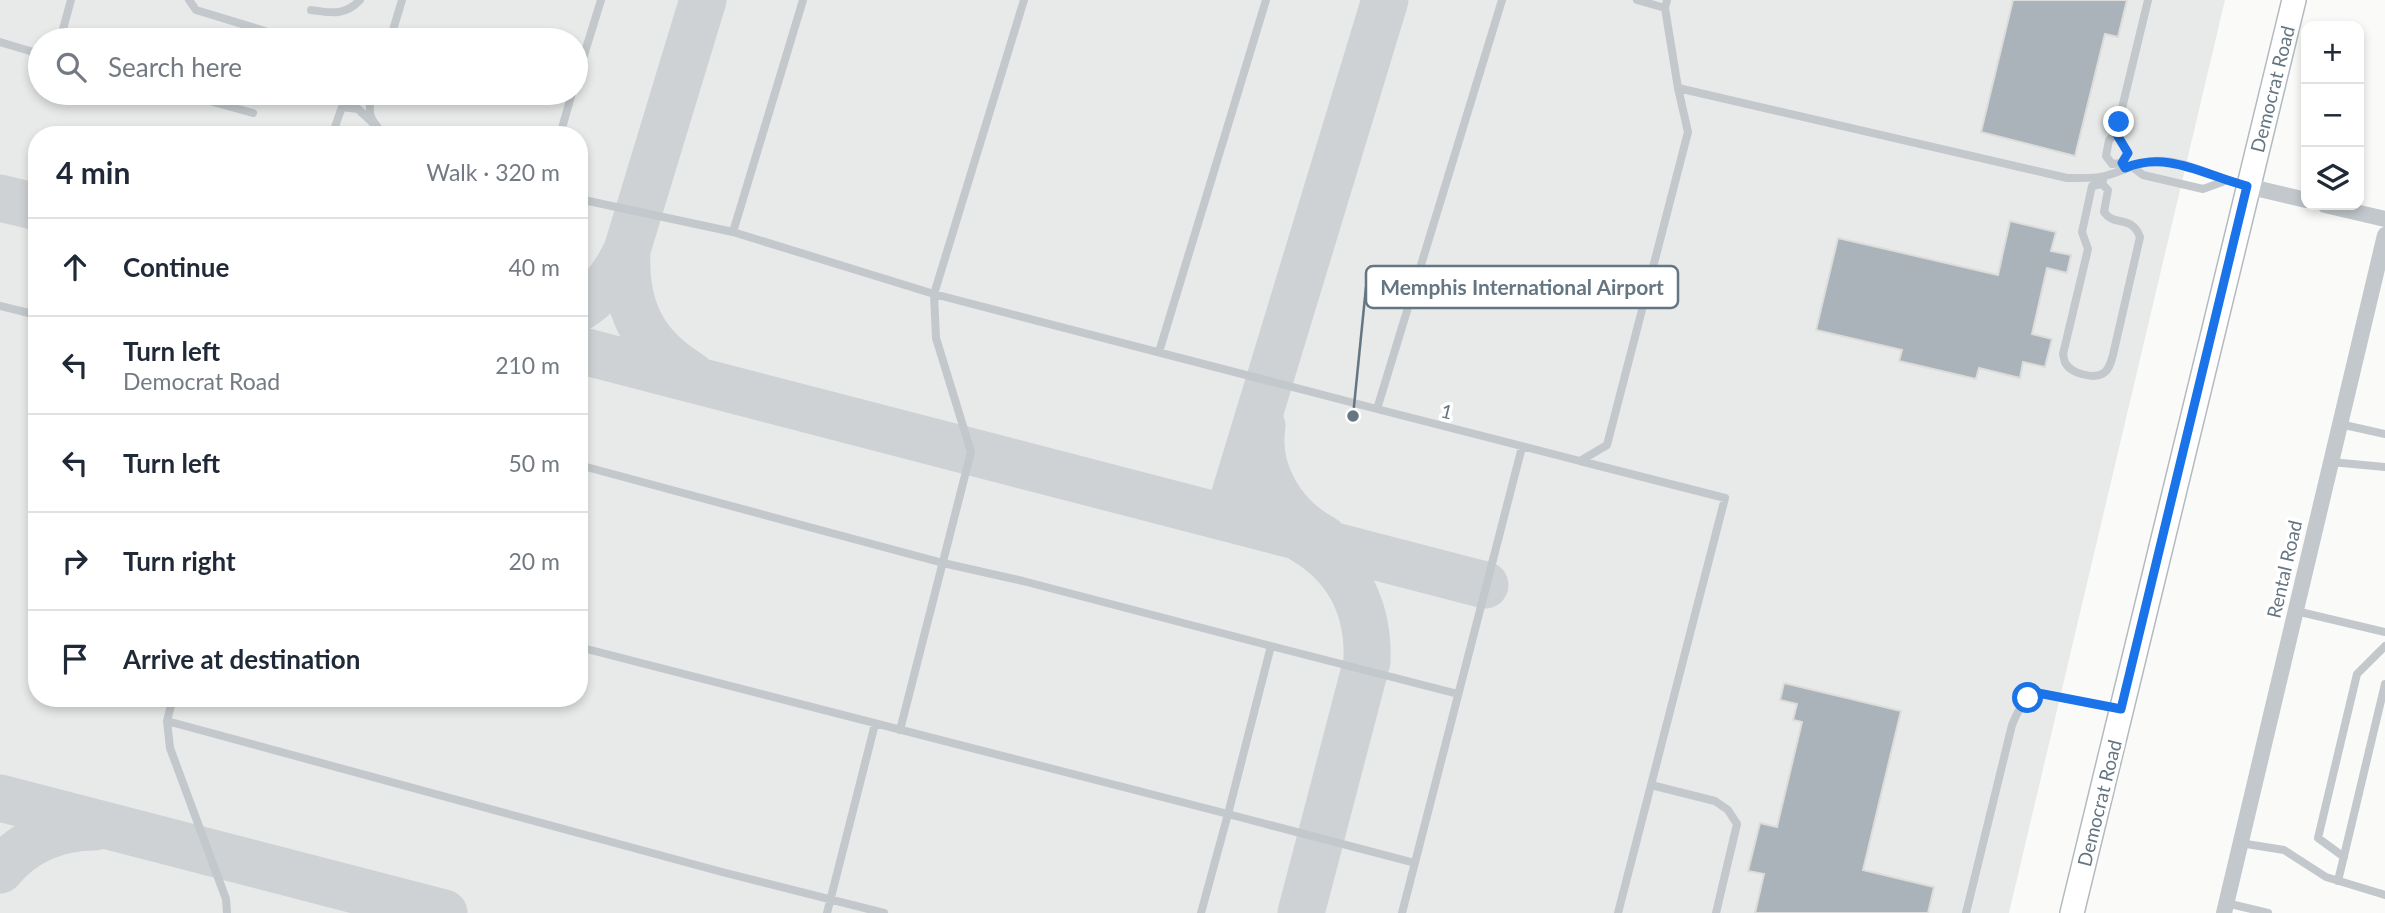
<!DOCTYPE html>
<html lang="en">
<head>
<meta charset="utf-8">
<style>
  :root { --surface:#fff; --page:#f6f6f7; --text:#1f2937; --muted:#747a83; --line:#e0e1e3 }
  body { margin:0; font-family:Lato,sans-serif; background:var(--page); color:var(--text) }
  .controls { position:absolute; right:21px; top:21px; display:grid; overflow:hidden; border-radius:14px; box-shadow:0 4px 10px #0003 }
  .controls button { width:63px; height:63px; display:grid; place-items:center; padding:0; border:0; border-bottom:2px solid var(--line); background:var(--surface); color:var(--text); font:35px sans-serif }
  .stop { position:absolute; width:21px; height:21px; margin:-16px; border:5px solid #1a73e8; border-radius:50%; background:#fff }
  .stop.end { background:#1a73e8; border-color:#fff; box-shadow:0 2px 7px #0008 }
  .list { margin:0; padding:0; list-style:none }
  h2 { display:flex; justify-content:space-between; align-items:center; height:91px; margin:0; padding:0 28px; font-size:30px }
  h2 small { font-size:23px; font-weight:400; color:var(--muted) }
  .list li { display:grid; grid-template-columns:46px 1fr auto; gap:21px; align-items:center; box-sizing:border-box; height:98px; padding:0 28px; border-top:2px solid var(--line) }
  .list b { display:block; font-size:26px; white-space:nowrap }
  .list p { margin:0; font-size:23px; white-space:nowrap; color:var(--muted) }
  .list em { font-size:23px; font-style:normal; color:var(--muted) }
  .icon { flex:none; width:38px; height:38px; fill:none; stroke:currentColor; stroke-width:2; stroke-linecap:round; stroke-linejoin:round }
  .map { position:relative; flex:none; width:2385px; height:913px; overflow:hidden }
  .search { position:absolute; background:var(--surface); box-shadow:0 4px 10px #0003; left:28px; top:28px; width:560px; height:77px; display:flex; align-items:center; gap:18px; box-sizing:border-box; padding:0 24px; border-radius:38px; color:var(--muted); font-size:26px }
  .panel { position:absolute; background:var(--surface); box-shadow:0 4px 10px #0003; left:28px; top:126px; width:560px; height:581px; border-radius:28px }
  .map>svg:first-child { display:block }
  .built { fill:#e8e9e9; fill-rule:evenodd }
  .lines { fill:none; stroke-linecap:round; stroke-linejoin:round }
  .taxiway { stroke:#ced2d4; stroke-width:47 }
  .building { fill:#aab3b9; stroke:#dcdcda; stroke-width:2 }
  .secondary-casing { stroke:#b3babf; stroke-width:26 }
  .lane { stroke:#c3c8cc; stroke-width:8 }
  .street { stroke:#c3c8cc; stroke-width:16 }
  .secondary { stroke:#fff; stroke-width:23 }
  .route { stroke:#1a73e8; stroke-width:9 }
  .labels { text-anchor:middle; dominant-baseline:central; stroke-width:7; stroke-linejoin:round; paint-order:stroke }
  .street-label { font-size:19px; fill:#657683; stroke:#fff }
  .leader { fill:none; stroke:#657683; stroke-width:2.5 }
  .callout-dot { fill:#657683; stroke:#fff; stroke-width:2.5 }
  .callout { fill:#fff; stroke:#657683; stroke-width:2.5 }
  .callout-label { font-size:21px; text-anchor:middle; font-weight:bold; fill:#657683 }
</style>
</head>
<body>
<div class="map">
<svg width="2385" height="913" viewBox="0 0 2385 913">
  <rect width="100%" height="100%" fill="#fafaf8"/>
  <!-- built -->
  <path class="built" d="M0,0H2225L2009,913H0ZM40,40H576V93H40ZM37,135H579V698H37Z"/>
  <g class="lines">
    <!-- taxiway -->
    <path class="taxiway" d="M0,198L37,207
      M627,250C624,307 642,345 691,375
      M579,308C602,294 616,274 627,250L703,0
      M579,350L1485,585
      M1262,426C1255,473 1283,517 1324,539
      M1228,517L1385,0
      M0,798L444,913
      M0,870C24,841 58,827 95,827
      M1301,913L1367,661C1369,609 1348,566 1303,540"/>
  </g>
  <!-- building -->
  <path class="building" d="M2013,0H2127L2118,37L2105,34L2075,156L1981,132Z
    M2010,221L2056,232L2051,251L2071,255L2067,273L2047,268L2032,334L2052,339L2045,367L2023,362L2020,378L1979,368L1976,379L1899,361L1902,350L1816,330L1838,238L1998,275Z
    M1784,683L1901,711L1863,870L1934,887L1928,913H1755L1764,874L1748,871L1760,823L1777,827L1802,722L1793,720L1797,704L1780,700Z"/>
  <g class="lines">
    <!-- secondary casing -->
    <g class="secondary-casing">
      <path id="secondary" d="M2072,913L2294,0"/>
    </g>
    <!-- lane -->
    <path class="lane" d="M189,0L196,10L265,31
      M803,0L733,232L934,294L1377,409
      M1502,0L1377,409L1580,461L1607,445L1688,132L1678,88L1665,8
      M1637,0L1665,8L1667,0
      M311,10C331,13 345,16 360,0
      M60,40L71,0
      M390,40L402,0
      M0,42L40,54
      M576,81L601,0
      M1678,88L2067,178C2079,178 2094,179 2105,176C2125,171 2141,159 2163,161C2192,163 2217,179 2246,185
      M180,93L253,113
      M373,93C366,113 370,120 385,135
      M2116,133L2148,0
      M2116,133L2128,153L2121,163L2112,164L2106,156L2109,140Z
      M332,135L342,107L358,109L374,124
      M560,135L572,93
      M2131,166L2143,175L2203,189L2225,181
      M2102,184L2092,186L2082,232L2088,249L2063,354C2064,357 2064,362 2066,364C2071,373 2093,379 2102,374C2109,371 2111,362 2113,355L2140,237C2131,214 2114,227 2104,212L2108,190L2102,184L2104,177
      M579,199L733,232
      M0,306L37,315
      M1159,352L1266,0
      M2340,424L2385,434
      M1580,461L1725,498L1618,913
      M2331,462L2385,467
      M579,465L943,563L1023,581L1271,646L1228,814L1415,863
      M2296,611L2385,632
      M1271,646L1458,694
      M579,647L1228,814L1201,913
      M173,698L167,721L170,748L226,899L227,913
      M167,721L722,872L884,913
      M900,730L971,452L936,338L934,294L1024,0
      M1651,785L1715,801L1728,810L1737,824L1716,913
      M2240,843L2284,850L2326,877L2385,895
      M2344,857L2318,838L2357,674L2385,646
      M2338,881L2385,684
      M2226,903L2268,913
      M827,913L875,724
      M1402,913L1522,447
      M1966,913L2012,725C2018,710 2023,701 2038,693L2118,709"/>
    <!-- street -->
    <path class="street" d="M2247,186L2306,200
      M2325,205L2385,219
      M2224,913L2385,235"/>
    <!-- secondary -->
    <use href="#secondary" class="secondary"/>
  </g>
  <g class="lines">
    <!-- route -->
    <path class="route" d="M2028,698L2038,693L2121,709L2247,186C2206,176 2168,150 2125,168L2122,163L2128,153L2116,133L2119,122"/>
  </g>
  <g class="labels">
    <!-- street labels -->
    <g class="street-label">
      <text transform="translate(2272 89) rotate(-76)">Democrat Road</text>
      <text transform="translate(1447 411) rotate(14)">1</text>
      <text transform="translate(2284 569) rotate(-77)">Rental Road</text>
      <text transform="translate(2099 803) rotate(-76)">Democrat Road</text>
    </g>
  </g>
  <!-- callouts -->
  <path class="leader" d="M1353 416L1366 287"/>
  <circle class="callout-dot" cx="1353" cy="416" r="7"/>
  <rect class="callout" x="1366" y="266" width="312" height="42" rx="7"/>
  <g class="callout-label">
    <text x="1522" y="295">Memphis International Airport</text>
  </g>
</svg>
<div class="controls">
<button>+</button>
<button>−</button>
<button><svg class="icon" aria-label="layers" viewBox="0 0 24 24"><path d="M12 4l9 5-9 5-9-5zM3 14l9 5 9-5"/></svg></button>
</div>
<div class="stop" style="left:2028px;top:698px"></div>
<div class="stop end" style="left:2119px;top:122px"></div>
<div class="search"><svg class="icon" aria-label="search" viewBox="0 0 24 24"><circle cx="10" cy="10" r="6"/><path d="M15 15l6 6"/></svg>Search here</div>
<section class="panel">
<h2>4 min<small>Walk · 320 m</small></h2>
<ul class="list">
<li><svg class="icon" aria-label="ahead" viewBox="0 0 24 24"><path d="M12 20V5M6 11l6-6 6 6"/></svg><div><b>Continue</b></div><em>40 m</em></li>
<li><svg class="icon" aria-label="left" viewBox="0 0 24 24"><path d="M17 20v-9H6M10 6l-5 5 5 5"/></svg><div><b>Turn left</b><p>Democrat Road</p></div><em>210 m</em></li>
<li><svg class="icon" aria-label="left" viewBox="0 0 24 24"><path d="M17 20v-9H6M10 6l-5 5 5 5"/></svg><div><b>Turn left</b></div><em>50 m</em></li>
<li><svg class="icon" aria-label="right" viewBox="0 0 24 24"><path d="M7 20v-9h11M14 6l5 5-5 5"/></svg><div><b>Turn right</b></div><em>20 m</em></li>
<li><svg class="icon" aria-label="arrive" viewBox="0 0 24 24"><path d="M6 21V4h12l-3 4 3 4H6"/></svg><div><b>Arrive at destination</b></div></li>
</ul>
</section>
</div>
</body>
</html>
